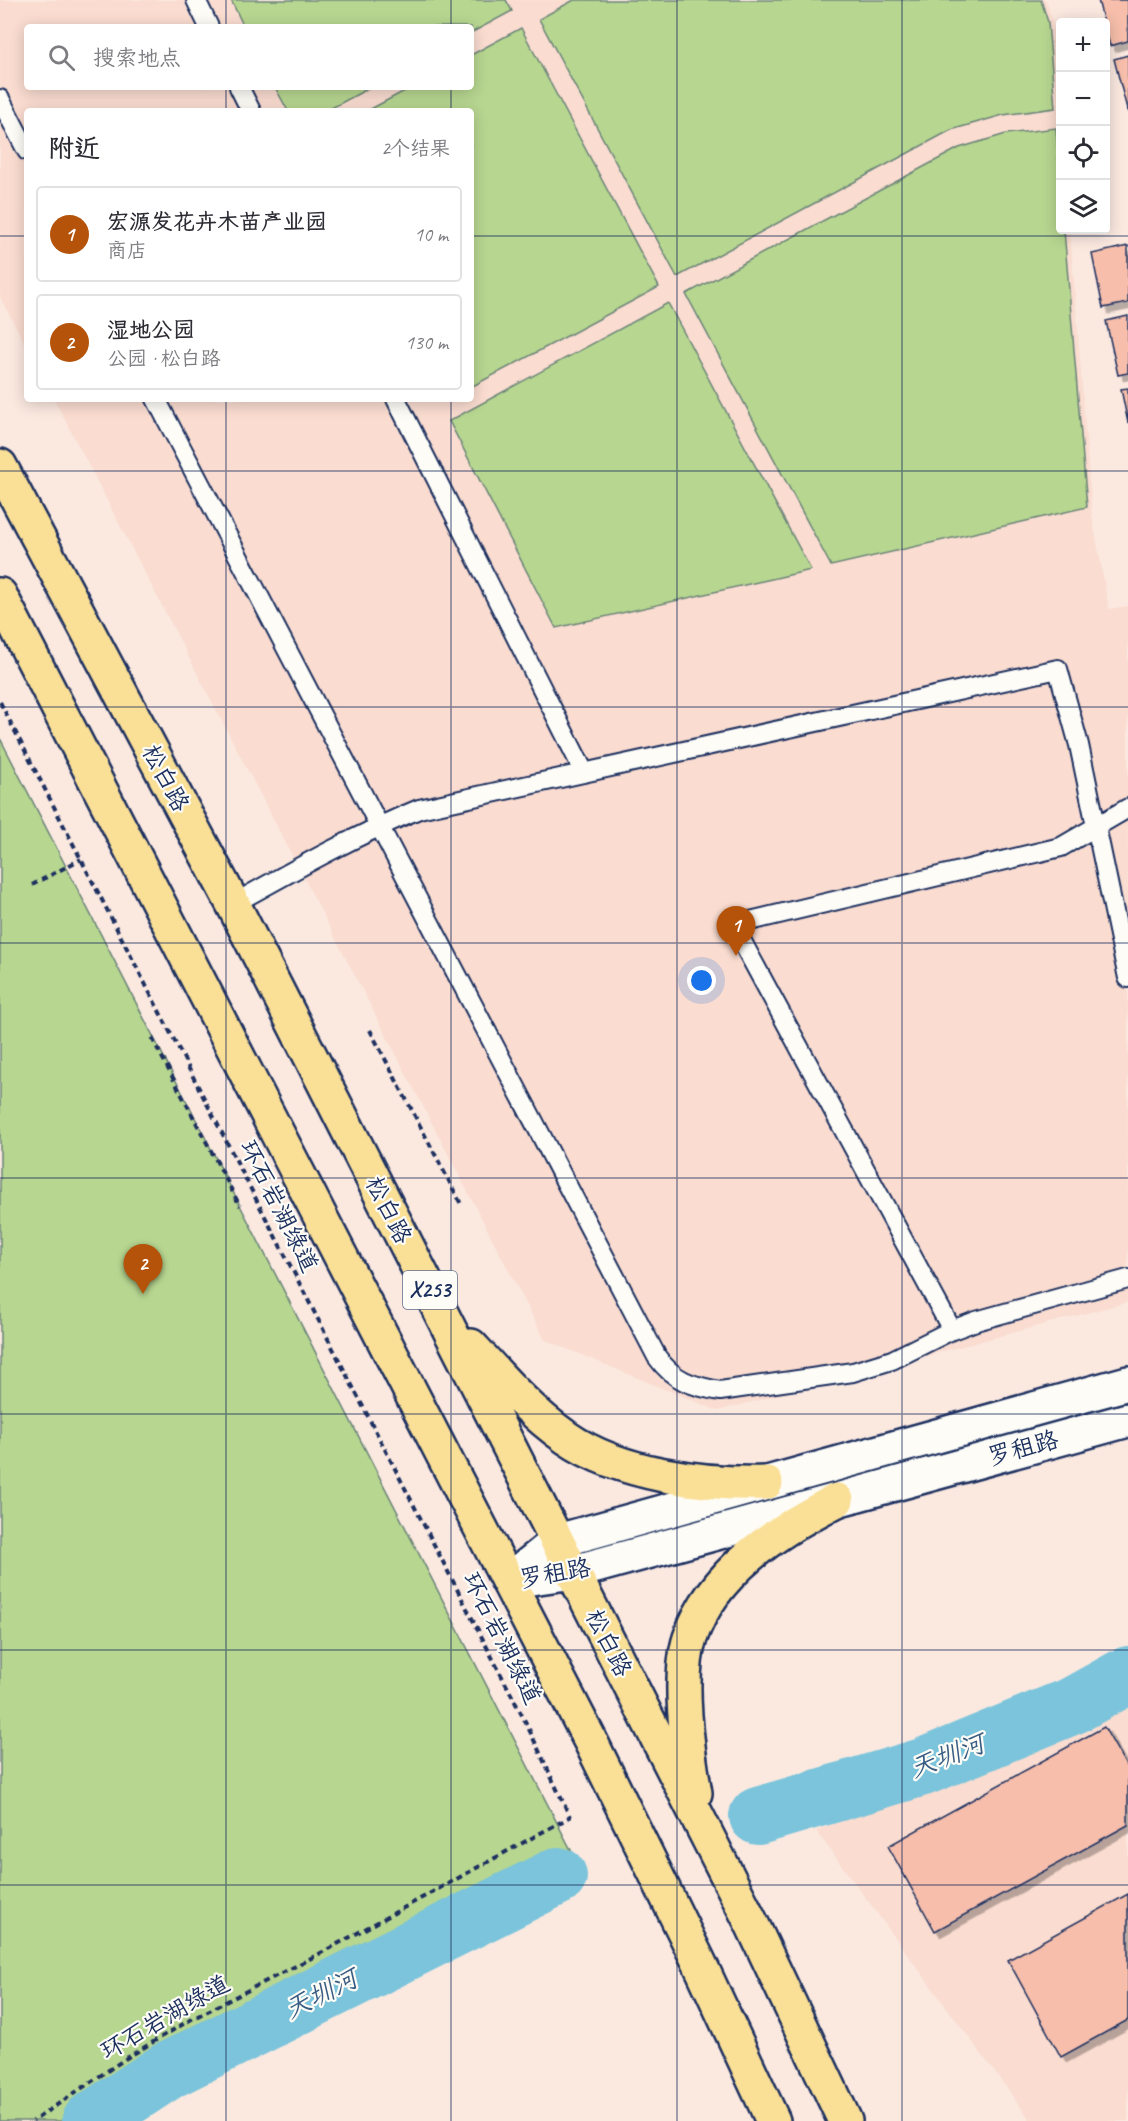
<!DOCTYPE html>
<html lang="zh">
<head>
<meta charset="utf-8">
<style>
  :root { --surface:#fff; --page:#f7f7f7; --text:#2b2b33; --muted:#7c7c81; --line:#e1e1e2; --accent:#b45309 }
  body { margin:0; font-family:Caveat,"LXGW WenKai TC",sans-serif; background:var(--page); color:var(--text) }
  .controls { position:absolute; right:18px; top:18px; display:grid; overflow:hidden; border-radius:6px; box-shadow:0 3px 15px #0003 }
  .controls button { width:54px; height:54px; display:grid; place-items:center; padding:0; border:0; border-bottom:2px solid var(--line); background:var(--surface); color:var(--text); font:30px sans-serif }
  .you { position:absolute; left:702px; top:981px; width:21px; height:21px; margin:-15px; border:4px solid #fff; border-radius:50%; background:#1a73e8; box-shadow:0 0 0 9px #1a73e833 }
  .badge { display:grid; place-items:center; width:39px; height:39px; border-radius:50%; background:var(--accent); color:#fff; font-size:20px; font-weight:700 }
  .pin { position:absolute; translate:-50% -50px; filter:drop-shadow(0 2px 3px #0008) }
  .pin::after { content:''; position:absolute; top:32px; width:21px; height:18px; background:inherit; clip-path:polygon(0 0,100% 0,50% 100%) }
  .list { margin:0; padding:0; list-style:none }
  h2 { display:flex; justify-content:space-between; align-items:center; height:78px; margin:0; padding:0 24px; font-size:26px }
  h2 small { font-size:20px; font-weight:400; color:var(--muted) }
  .list li { display:grid; grid-template-columns:39px 1fr auto; gap:18px; align-items:center; box-sizing:border-box; height:96px; margin:0 12px 12px; padding:0 12px; border:2px solid var(--line); border-radius:6px }
  .list b { display:block; font-size:22px; white-space:nowrap }
  .list p { margin:0; font-size:20px; white-space:nowrap; color:var(--muted) }
  .list em { font-size:20px; font-style:normal; color:var(--muted) }
  .icon { flex:none; width:33px; height:33px; fill:none; stroke:currentColor; stroke-width:2; stroke-linecap:round; stroke-linejoin:round }
  .map { position:relative; flex:none; width:1128px; height:2121px; overflow:hidden }
  .search { position:absolute; background:var(--surface); box-shadow:0 3px 15px #0003; left:24px; top:24px; width:450px; height:66px; display:flex; align-items:center; gap:15px; box-sizing:border-box; padding:0 21px; border-radius:6px; color:var(--muted); font-size:22px }
  .panel { position:absolute; background:var(--surface); box-shadow:0 3px 15px #0003; left:24px; top:108px; width:450px; height:294px; border-radius:6px }
  .map>svg:first-child { display:block }
  .built { fill:#fadcd0; fill-rule:evenodd }
  .green { fill:#b7d690; stroke:#698277; stroke-width:1.5 }
  .lines { fill:none; stroke-linecap:round; stroke-linejoin:round }
  .river { stroke:#7bc4db; stroke-width:58 }
  .building { fill:#f6beab; stroke:#1b2f5e; stroke-width:1.5; filter:url(#shadow) }
  .lane-casing { stroke:#1b2f5e; stroke-width:22 }
  .street-casing { stroke:#1b2f5e; stroke-width:38 }
  .primary-casing { stroke:#1b2f5e; stroke-width:38 }
  .path { stroke:#1b2f5e; stroke-width:4; stroke-dasharray:6 4.5; stroke-linecap:butt }
  .lane { stroke:#fdfcf7; stroke-width:18 }
  .street { stroke:#fdfcf7; stroke-width:33 }
  .primary { stroke:#fadf96; stroke-width:33 }
  .grid { fill:none; stroke:#1b2f5e; stroke-width:1.5; stroke-opacity:0.55 }
  .labels { text-anchor:middle; dominant-baseline:central; stroke-width:4.5; stroke-linejoin:round; paint-order:stroke }
  .shield { fill:#fdfcf7; stroke:#5f6c8c; stroke-width:1.5 }
  .shield-label { font-size:22px; font-weight:bold; fill:#1b2f5e }
  .street-label { font-size:24px; fill:#1b2f5e; stroke:#fdfcf7 }
  .water-label { font-size:26px; font-style:italic; fill:#385c84; stroke:#fdfcf7 }
</style>
</head>
<body>
<div class="map">
<svg width="1128" height="2121" viewBox="0 0 1128 2121">
  <defs>
    <filter id="shadow"><feDropShadow dx="5.5" dy="5.5" stdDeviation="0" flood-color="#0004"/></filter>
  </defs>
  <rect width="100%" height="100%" fill="#fbe9e0"/>
  <filter id="ink" filterUnits="userSpaceOnUse"><feTurbulence type="fractalNoise" baseFrequency=".0167" numOctaves="2"/><feDisplacementMap in="SourceGraphic" scale="12" xChannelSelector="R" yChannelSelector="G"/><feConvolveMatrix kernelMatrix="1 2 1 2 8 2 1 2 1" color-interpolation-filters="sRGB"/></filter>
  <g filter="url(#ink)">
    <!-- built -->
    <path class="built" d="M0,0H1046L1053,21L1060,106V230H1070L1092,515L1109,609L1128,606V1302L718,1411L545,1340L54,399H471V111H27V348L0,297ZM27,27H471V87H27Z
      M1128,1697V2121H1031L816,1831L1111,1706Z"/>
    <!-- green -->
    <path class="green" d="M231,0H506L512,11L471,33V27H244Z
      M574,0H1041L1048,22L1055,108L1003,115L951,130L677,277L539,19Z
      M521,28L659,287L471,387V111H367L412,87H471V55Z
      M275,87H371L326,111H288Z
      M1056,128L1060,181V230H1064L1087,507L831,566L686,294L959,148L1006,134Z
      M668,303L811,570L556,628L449,421Z
      M0,738L571,1850L161,2061L71,2121H0Z"/>
    <g class="lines">
      <!-- river -->
      <path class="river" d="M758,1816L923,1767L1074,1705L1128,1675
        M91,2121L169,2070L558,1876"/>
    </g>
    <!-- building -->
    <path class="building" d="M1098,0H1128V41L1110,46Z
      M1128,55V113L1114,59Z
      M1128,246V303L1103,308L1092,254Z
      M1128,316V373L1118,375L1106,321Z
      M1128,388V423L1121,389Z
      M1104,1727L1128,1769V1825L935,1931L888,1846Z
      M1128,1894V2020L1061,2057L1008,1960Z"/>
    <g class="lines">
      <!-- lane casing -->
      <g class="lane-casing">
        <path id="lane" d="M196,0L209,27
          M239,87L251,111
          M0,99L27,151
          M156,399L657,1357C674,1381 692,1386 720,1391L853,1372L892,1360L952,1330L976,1321L1128,1279
          M396,399L584,772
          M233,904C294,870 354,836 419,809L1058,669L1079,745L1128,978
          M952,1330L733,925L1061,847L1128,808"/>
      </g>
      <!-- street casing -->
      <g class="street-casing">
        <path id="street" d="M508,1581L558,1541L1128,1383
          M510,1581L574,1572L1128,1420"/>
      </g>
      <!-- primary casing -->
      <g class="primary-casing">
        <path id="primary" d="M0,466L233,904L752,1924L845,2121
          M0,595L591,1742L699,1962L773,2121
          M471,1346C500,1378 531,1413 567,1438C619,1474 704,1485 766,1483
          M695,1793C688,1753 677,1677 690,1638C713,1571 778,1530 837,1500"/>
      </g>
      <!-- path -->
      <path class="path" d="M0,702L527,1725L570,1817L319,1954L190,2020L128,2057L33,2121
        M32,885L81,859
        M370,1030L462,1206
        M152,1038L240,1206"/>
      <!-- lane -->
      <use href="#lane" class="lane"/>
      <!-- street -->
      <use href="#street" class="street"/>
      <!-- primary -->
      <use href="#primary" class="primary"/>
    </g>
  </g>
  <!-- grid -->
  <path class="grid" d="M226,0V27M451,0V27M677,0V2121M902,0V2121M226,87V111M451,87V111M0,236H27M471,236H1128M226,399V2121M451,399V2121M0,471H1128M0,707H1128M0,943H1128M0,1178H1128M0,1414H1128M0,1650H1128M0,1885H1128"/>
  <g class="labels">
    <!-- shield labels -->
    <rect class="shield" x="403" y="1271" width="54" height="38" rx="4.5"/>
    <g class="shield-label">
      <text x="430" y="1290">X253</text>
    </g>
    <!-- street labels -->
    <g class="street-label">
      <text transform="translate(166 778) rotate(62)">松白路</text>
      <text transform="translate(279 1206) rotate(63)">环石岩湖绿道</text>
      <text transform="translate(389 1210) rotate(63)">松白路</text>
      <text transform="translate(1023 1448) rotate(-15)">罗租路</text>
      <text transform="translate(555 1573) rotate(-10)">罗租路</text>
      <text transform="translate(502 1638) rotate(63)">环石岩湖绿道</text>
      <text transform="translate(609 1643) rotate(63)">松白路</text>
      <text transform="translate(165 2017) rotate(-30)">环石岩湖绿道</text>
    </g>
    <!-- water labels -->
    <g class="water-label">
      <text transform="translate(947 1756) rotate(-21)">天圳河</text>
      <text transform="translate(321 1994) rotate(-27)">天圳河</text>
    </g>
  </g>
</svg>
<div class="controls">
<button>+</button>
<button>−</button>
<button><svg class="icon" aria-label="locate" viewBox="0 0 24 24"><circle cx="12" cy="12" r="6"/><path d="M12 2v4M12 18v4M2 12h4M18 12h4"/></svg></button>
<button><svg class="icon" aria-label="layers" viewBox="0 0 24 24"><path d="M12 4l9 5-9 5-9-5zM3 14l9 5 9-5"/></svg></button>
</div>
<div class="you"></div>
<div class="pin badge" style="left:736px;top:956px">1</div>
<div class="pin badge" style="left:143px;top:1294px">2</div>
<div class="search"><svg class="icon" aria-label="search" viewBox="0 0 24 24"><circle cx="10" cy="10" r="6"/><path d="M15 15l6 6"/></svg>搜索地点</div>
<section class="panel">
<h2>附近<small>2个结果</small></h2>
<ul class="list">
<li><span class="badge">1</span><div><b>宏源发花卉木苗产业园</b><p>商店</p></div><em>10 m</em></li>
<li><span class="badge">2</span><div><b>湿地公园</b><p>公园 · 松白路</p></div><em>130 m</em></li>
</ul>
</section>
</div>
</body>
</html>
